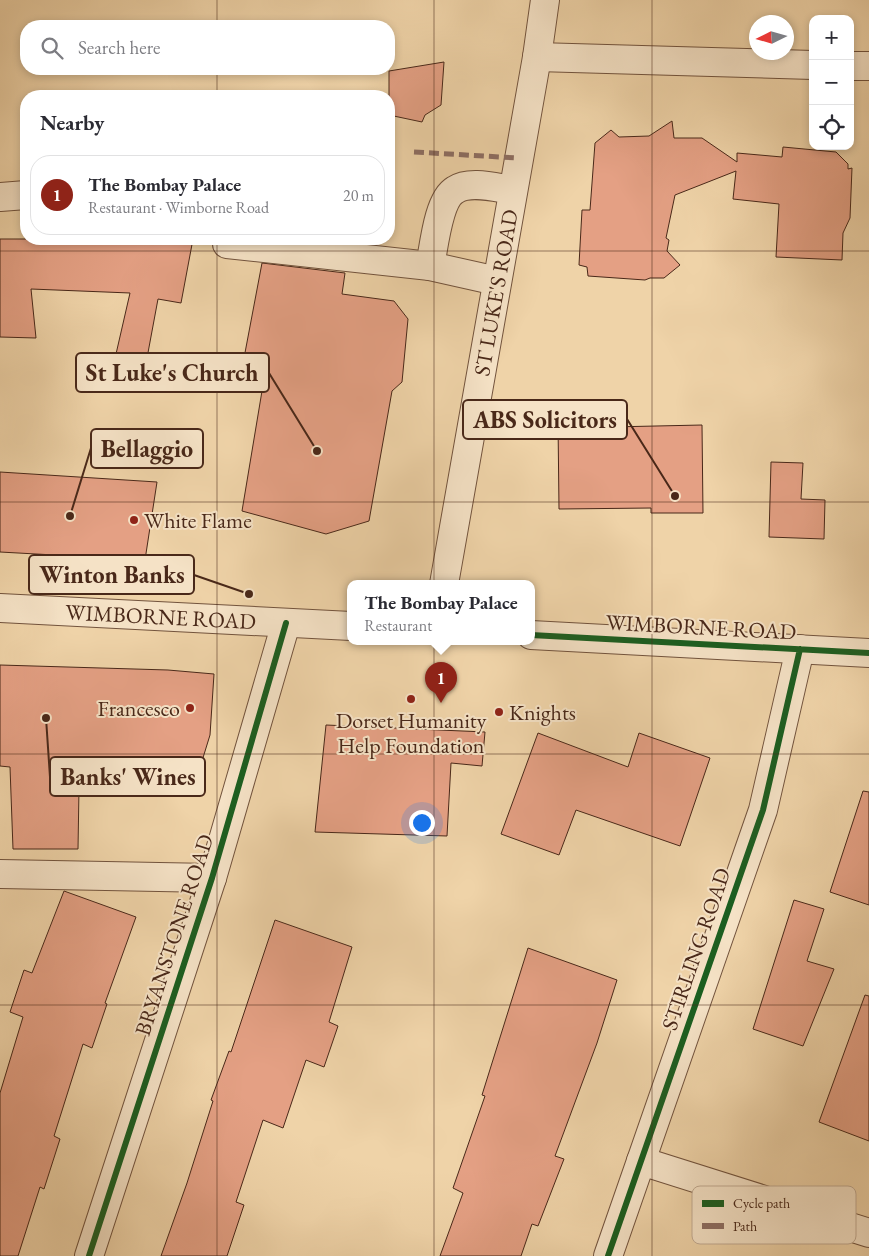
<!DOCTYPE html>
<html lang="en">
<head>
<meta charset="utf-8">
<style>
  :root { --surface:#fff; --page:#f7f7f7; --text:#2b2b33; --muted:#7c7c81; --line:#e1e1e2; --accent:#8f2418 }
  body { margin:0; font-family:"EB Garamond",serif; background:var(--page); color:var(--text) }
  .controls { position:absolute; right:15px; top:15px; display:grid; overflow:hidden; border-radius:10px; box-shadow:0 2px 8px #0003 }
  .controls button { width:45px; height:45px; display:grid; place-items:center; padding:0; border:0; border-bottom:1px solid var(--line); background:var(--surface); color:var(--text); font:25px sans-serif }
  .compass { position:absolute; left:749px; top:15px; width:45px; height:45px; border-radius:50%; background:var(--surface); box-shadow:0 2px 8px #0003; rotate:265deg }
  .you { position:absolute; left:421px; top:822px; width:18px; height:18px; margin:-12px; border:4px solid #fff; border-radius:50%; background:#1a73e8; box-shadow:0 0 0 8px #1a73e833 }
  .badge { display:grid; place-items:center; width:32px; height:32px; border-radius:50%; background:var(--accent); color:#fff; font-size:16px; font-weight:700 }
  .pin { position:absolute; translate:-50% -41px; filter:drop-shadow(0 1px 2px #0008) }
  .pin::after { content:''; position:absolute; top:26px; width:18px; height:15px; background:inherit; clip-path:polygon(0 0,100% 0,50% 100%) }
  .popup { position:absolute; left:347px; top:580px; width:188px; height:65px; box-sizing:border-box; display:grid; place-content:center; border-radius:10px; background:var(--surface); filter:drop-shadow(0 1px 4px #0005); font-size:16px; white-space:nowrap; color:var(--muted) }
  .popup b { font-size:19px; color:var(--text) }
  .popup::after { content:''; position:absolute; left:50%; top:100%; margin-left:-10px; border:10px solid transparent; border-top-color:var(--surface) }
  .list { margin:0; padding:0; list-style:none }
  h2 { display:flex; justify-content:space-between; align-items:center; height:65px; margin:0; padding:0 20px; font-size:21px }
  h2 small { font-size:16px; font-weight:400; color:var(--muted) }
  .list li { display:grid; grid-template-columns:32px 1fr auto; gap:15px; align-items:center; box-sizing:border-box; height:80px; margin:0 10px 10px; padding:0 10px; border:1px solid var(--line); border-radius:20px }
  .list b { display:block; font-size:19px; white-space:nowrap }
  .list p { margin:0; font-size:16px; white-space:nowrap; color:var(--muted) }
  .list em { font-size:16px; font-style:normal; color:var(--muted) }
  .icon { flex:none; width:28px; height:28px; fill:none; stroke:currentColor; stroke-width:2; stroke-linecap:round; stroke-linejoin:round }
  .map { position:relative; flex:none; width:869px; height:1256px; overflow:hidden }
  .search { position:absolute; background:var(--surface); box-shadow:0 2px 8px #0003; left:20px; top:20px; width:375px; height:55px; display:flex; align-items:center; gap:12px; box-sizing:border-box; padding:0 18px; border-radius:20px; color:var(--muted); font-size:19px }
  .panel { position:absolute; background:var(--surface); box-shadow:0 2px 8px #0003; left:20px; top:90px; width:375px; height:155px; border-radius:20px }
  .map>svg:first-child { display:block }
  .building { fill:#e4a084; stroke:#492819 }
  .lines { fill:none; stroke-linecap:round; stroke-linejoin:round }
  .minor-casing { stroke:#72533d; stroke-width:30 }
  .minor { stroke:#f5e2c6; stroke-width:28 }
  .quiet { stroke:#8d6e63; stroke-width:5; stroke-dasharray:10 5; stroke-linecap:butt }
  .cycleway-casing { stroke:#f5e2c6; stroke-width:9 }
  .cycleway { stroke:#1b5e20; stroke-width:6 }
  .grid { fill:none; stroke:#492819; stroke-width:1; stroke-opacity:0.55 }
  .poi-dot { fill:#8f2418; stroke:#f5e2c6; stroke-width:2 }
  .labels { text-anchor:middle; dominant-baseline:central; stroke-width:4; stroke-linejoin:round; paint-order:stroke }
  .street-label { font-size:22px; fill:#492819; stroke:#f5e2c6 }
  .poi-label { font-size:22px; fill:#492819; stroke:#f5e2c6; text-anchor:start }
  .key { fill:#f5e2c6; stroke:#c1aa92; stroke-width:1 }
  .key-label { font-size:14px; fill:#492819 }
  .leader { fill:none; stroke:#492819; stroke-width:2 }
  .callout-dot { fill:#492819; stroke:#f5e2c6; stroke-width:2 }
  .callout { fill:#f5e2c6; stroke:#492819; stroke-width:2 }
  .callout-label { font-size:24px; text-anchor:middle; font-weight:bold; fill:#492819 }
</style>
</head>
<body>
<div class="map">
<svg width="869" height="1256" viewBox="0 0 869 1256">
  <rect width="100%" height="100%" fill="#efd3a8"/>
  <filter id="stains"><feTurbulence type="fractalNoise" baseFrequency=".004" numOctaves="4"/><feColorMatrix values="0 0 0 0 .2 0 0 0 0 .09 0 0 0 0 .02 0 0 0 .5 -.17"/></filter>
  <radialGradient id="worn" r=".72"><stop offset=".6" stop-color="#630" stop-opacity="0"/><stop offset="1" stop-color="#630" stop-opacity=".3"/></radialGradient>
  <!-- building -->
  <path class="building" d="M444,62L441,105L425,115L422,122L389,115V71Z
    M672,121L674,138H702L737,162V153L782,157L783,147L836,152L848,164V169L852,168L850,218L843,233L842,260L776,257L779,204L733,199L736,171L675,195L666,238L669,240L667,251L680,265L664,278H650L645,280L588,276L587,267L579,265L582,210H590L595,143L611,130L619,137L649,136Z
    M0,239H193L181,303L158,299L147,358L116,354L130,293L31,289L36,338L0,337Z
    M262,263L345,273L342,294L394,301L408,319L402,382L392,391L369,521L326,534L242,511L264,379L244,358Z
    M610,421V427L702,425L703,513H651V508L559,509L558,422Z
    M771,462L803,463L801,499L825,500L824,539L769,537Z
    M0,472L157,482L145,560L0,552Z
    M0,665L168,670L214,674L210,735L202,761L189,760L187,775L127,770L125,793L79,788L78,849H13L10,767L0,766Z
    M326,725L485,732L482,766L451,763L447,836L315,832Z
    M538,733L628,767L639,733L710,758L680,846L576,810L559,855L501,834Z
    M863,791L869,792V905L830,892Z
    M64,891L136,917L105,1003L107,1004L92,1048L83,1044L54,1136L60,1139L44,1189L40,1187L18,1256H0V1093L23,1017L10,1012L24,970L32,973Z
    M794,900L824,909L807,961L834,969L803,1046L753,1029Z
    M275,920L352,947L329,1022L338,1026L324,1067L306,1060L283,1128L263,1120L236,1202L244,1205L227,1256H161L187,1183L213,1101L211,1100L229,1051L231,1052Z
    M528,948L617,980L597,1043L555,1156L564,1159L538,1226L532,1224L521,1256H440L463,1193L453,1188L485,1096L482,1095Z
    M865,995L869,996V1141L819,1122Z"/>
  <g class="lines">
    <!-- minor casing -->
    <g class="minor-casing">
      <g id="minor">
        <path d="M537,57L813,65"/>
        <path d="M850,66H869"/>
        <path d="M0,197L26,195"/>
        <path d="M227,244L430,266L497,281"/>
        <path d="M430,266C434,247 438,200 455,190C470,180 497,188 513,190"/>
        <path id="s1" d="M444,584L537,57L545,0"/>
        <path id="s2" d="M0,608L351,626"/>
        <path d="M531,635L869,653"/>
        <path d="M0,874L212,878"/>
        <path d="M641,1161L869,1233"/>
        <path d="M89,1256L212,878L286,623"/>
        <path d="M608,1256L763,810L800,649"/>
      </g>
    </g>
    <!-- minor -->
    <use href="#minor" class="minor"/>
    <!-- quiet -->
    <path class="quiet" d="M414,152L518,158"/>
    <!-- cycleway casing -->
    <g class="cycleway-casing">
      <path id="cycleway" d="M531,635L869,653
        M89,1256L212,878L286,623
        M608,1256L763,810L800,649"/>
    </g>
    <!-- cycleway -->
    <use href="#cycleway" class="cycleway"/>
  </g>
  <!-- grid -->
  <path class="grid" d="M217,0V26M434,0V1256M652,0V1256M217,69V96M217,239V1256M0,251H869M0,502H869M0,754H869M0,1005H869"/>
  <!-- markers -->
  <g class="poi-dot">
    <circle cx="134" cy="520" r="5"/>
    <circle cx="411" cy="699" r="5"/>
    <circle cx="190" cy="708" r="5"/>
    <circle cx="499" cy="712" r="5"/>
  </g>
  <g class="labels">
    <!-- street labels -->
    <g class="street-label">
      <text stroke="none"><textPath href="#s1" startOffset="296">ST LUKE'S ROAD</textPath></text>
      <text stroke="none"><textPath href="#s2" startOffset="161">WIMBORNE ROAD</textPath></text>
      <text transform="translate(701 627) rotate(3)">WIMBORNE ROAD</text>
      <text transform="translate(174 935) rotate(-72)">BRYANSTONE ROAD</text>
      <text transform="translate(696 949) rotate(-71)">STIRLING ROAD</text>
    </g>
    <!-- poi labels -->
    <g class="poi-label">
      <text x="144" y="520">White Flame</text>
      <text x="180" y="708" text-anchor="end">Francesco</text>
      <text x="509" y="712">Knights</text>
      <text x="411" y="720" text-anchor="middle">Dorset Humanity<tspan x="411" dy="25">Help Foundation</tspan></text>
    </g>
  </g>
  <!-- legend -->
  <rect x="692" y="1186" width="164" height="58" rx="8" class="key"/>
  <rect x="702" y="1200" width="22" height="7" fill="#1b5e20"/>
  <rect x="702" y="1223" width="22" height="6" fill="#8d6e63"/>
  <g class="key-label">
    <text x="733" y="1208">Cycle path</text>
    <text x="733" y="1231">Path</text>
  </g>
  <!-- callouts -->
  <path class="leader" d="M317 451L269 373M675 496L627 419M70 516L91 448M249 594L194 575M46 718L50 777"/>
  <g class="callout-dot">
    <circle cx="317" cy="451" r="5"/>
    <circle cx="675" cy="496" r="5"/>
    <circle cx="70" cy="516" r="5"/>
    <circle cx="249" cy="594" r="5"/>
    <circle cx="46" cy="718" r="5"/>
  </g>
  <g class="callout">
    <rect x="76" y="353" width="193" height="39" rx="5"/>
    <rect x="463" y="400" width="164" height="39" rx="5"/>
    <rect x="91" y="429" width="112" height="39" rx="5"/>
    <rect x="29" y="555" width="165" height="39" rx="5"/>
    <rect x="50" y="757" width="155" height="39" rx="5"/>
  </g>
  <g class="callout-label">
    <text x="172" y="381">St Luke's Church</text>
    <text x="545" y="428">ABS Solicitors</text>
    <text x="147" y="457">Bellaggio</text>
    <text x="112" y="583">Winton Banks</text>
    <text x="128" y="785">Banks' Wines</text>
  </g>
  <rect width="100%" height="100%" filter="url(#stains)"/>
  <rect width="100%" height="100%" fill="url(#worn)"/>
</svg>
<div class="controls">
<button>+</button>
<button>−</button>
<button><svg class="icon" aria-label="locate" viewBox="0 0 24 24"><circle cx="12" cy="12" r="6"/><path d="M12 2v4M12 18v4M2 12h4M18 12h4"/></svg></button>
</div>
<svg class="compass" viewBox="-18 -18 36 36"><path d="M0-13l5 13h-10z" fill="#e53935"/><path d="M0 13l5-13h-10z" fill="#7c7c81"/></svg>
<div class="you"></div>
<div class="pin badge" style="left:441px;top:703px">1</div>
<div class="popup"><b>The Bombay Palace</b>Restaurant</div>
<div class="search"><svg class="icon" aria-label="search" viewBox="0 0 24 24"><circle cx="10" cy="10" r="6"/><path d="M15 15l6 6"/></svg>Search here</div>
<section class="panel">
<h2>Nearby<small></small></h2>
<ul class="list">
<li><span class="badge">1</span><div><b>The Bombay Palace</b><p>Restaurant · Wimborne Road</p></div><em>20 m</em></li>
</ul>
</section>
</div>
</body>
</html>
